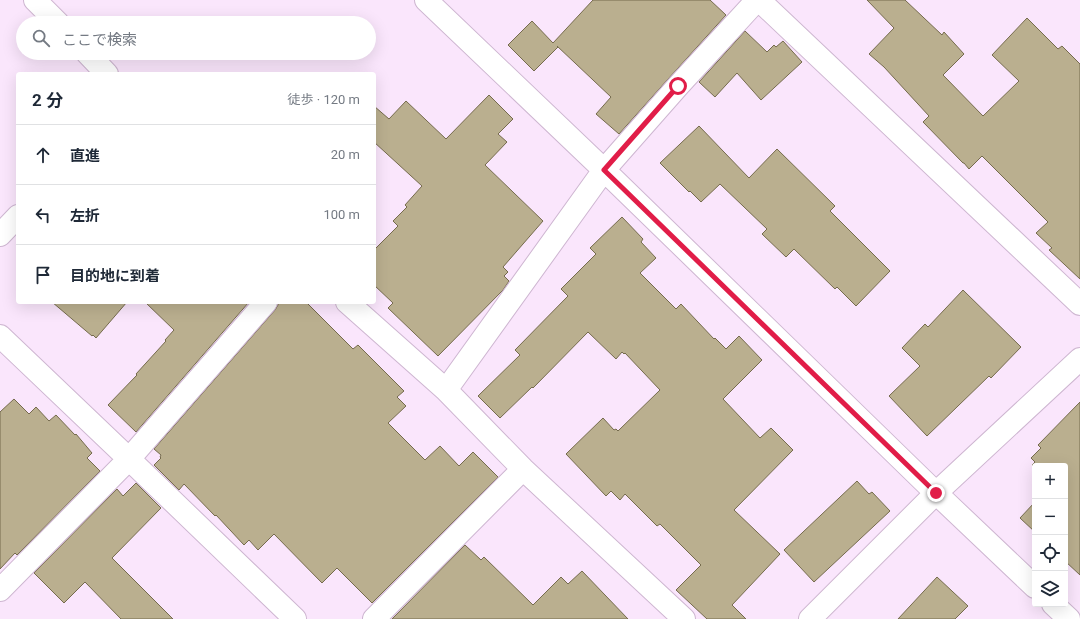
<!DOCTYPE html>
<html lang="ja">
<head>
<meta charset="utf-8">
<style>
  :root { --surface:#fff; --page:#f2f2f3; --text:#1f2937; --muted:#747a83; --line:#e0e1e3 }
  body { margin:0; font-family:Roboto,"Noto Sans JP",sans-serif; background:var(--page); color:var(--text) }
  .controls { position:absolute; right:12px; bottom:12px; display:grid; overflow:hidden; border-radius:4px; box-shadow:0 4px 16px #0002 }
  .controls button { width:36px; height:36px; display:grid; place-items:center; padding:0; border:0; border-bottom:1px solid var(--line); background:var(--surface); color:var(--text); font:20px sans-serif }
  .stop { position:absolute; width:12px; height:12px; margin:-9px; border:3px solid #e11d48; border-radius:50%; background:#fff }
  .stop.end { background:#e11d48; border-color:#fff; box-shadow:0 1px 4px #0008 }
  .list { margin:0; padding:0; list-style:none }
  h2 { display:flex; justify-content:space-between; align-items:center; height:52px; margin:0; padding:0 16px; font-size:17px }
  h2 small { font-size:13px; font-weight:400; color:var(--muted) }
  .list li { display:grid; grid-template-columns:26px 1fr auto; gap:12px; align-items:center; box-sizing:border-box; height:60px; padding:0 16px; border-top:1px solid var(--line) }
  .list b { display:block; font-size:15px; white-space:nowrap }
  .list em { font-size:13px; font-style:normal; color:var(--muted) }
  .icon { flex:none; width:22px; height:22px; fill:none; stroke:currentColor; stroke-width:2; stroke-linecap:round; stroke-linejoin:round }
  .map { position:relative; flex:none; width:1080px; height:619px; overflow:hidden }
  .search { position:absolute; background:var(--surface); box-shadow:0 4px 16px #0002; left:16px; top:16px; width:360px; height:44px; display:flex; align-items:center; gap:10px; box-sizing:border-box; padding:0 14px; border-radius:22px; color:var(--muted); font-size:15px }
  .panel { position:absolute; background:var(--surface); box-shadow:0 4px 16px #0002; left:16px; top:72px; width:360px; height:232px; border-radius:4px }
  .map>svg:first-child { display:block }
  .building { fill:#baaf8f; stroke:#756b4d }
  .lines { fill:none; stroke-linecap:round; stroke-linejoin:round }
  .minor-casing { stroke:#ceb6d1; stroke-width:24 }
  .minor { stroke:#fff; stroke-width:22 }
  .route { stroke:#e11d48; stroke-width:5 }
</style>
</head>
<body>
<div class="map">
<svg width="1080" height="619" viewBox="0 0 1080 619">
  <rect width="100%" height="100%" fill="#fae6fc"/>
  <!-- building -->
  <path class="building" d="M593,0H710L726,15L669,78L619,134L596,114L611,97L557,46L558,47L534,71L508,45L532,21L553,43Z
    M867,0H905L942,35L944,32L964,54L943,75L983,116L1019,81L992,55L1027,18L1058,49L1062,46L1080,64V279L1049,250L1052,248L1036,233L1048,222L982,156L969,169L964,163H963L923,122L929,116L884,67L869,54L894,28Z
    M745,31L767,52L774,45L776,47L783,41L802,62L761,100L737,73L715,97L699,82Z
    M489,95L513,119L498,134L507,142L485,165L543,221L503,267L508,272L504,276L509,281L503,290L438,356L388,308L393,303L374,285V250L398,226L393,221L407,207L405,205L422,186L374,142V106L389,119L406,101L446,139Z
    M699,126L749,178L777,149L835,206L830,211L890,271L856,306L837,287L835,289L794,249L786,257L762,234L767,229L720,184L701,202L690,191L689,192L660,163Z
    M622,217L643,239L641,242L656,258L640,273L676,309L681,304L714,339L715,338L726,349L739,336L762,360L723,399L760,438L771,428L793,450L734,510L780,554L732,605L746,619H707L676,590L701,565L660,524L657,526L625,494L620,500L611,491L606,496L566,454L603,418L614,430L616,429L618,431L660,390L625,353L624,354L622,352L616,359L588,332L533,388L532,387L500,418L478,396L520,355L515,350L568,296L561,289L596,254L590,248Z
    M963,290L1021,347L991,378L989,376L927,436L889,396L920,366L902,348L925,324L928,327Z
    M52,302H127L96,338L93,335L92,336Z
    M145,302H249L136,432L108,405L137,375L136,374L166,341L165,340L174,330Z
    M278,302H306L353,349L358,345L404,391L397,397L406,406L388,423L425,460L440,446L459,466L473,452L498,477L372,603L337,568L322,583L274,534L258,550L249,540L244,545L216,515L215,516L184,484L179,490L154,465L161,458L160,457L161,455L154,449L275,310L278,305Z
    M14,399L29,414L36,407L49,421L56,415L75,435L76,434L92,453L87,458L100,471L17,555L15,553L0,569V412Z
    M1080,402V575L1065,561V466H1035V468L1032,465L1035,462L1031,458L1041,448L1038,445Z
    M857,481L869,494L872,492L890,511L814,582L784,550Z
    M136,483L161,508L112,558L173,619H121L85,582L64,603L34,573L117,489L123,496Z
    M1035,502V532L1020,518Z
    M465,545L481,560L484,557L533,605L561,577L568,584L582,571L628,619H392Z
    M937,577L968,606L955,619H898Z"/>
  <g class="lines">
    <!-- minor casing -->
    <g class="minor-casing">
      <path id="minor" d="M35,0L58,23
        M426,0L604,170L936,493L1035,587
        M759,0L1080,304
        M87,53L107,74
        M0,235L18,216
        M347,302L446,390L523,469L684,619
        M0,336L129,459L295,619
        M446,390L604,170L678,86L757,0
        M0,590L129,459L266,302
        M1053,604L1069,619
        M374,619L523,469
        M810,619L936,493L1080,359"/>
    </g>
    <!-- minor -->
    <use href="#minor" class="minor"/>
  </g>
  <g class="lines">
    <!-- route -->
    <path class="route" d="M678,86L604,170L936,493"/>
  </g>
</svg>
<div class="controls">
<button>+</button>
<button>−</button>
<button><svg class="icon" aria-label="locate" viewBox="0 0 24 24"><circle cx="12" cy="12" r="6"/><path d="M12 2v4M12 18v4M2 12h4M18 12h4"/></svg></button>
<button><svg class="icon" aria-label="layers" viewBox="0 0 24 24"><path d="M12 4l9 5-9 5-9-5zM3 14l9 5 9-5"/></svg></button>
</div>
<div class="stop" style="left:678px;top:86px"></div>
<div class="stop end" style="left:936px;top:493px"></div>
<div class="search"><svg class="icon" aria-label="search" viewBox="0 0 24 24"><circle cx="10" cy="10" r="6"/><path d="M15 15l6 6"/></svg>ここで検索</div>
<section class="panel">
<h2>2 分<small>徒歩 · 120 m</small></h2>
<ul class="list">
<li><svg class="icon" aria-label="ahead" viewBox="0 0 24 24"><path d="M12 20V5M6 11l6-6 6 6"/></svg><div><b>直進</b></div><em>20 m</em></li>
<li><svg class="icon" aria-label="left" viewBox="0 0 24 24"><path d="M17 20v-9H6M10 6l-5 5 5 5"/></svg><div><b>左折</b></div><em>100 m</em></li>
<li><svg class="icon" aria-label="arrive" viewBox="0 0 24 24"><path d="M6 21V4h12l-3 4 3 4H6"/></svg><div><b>目的地に到着</b></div></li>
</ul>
</section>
</div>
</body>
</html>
